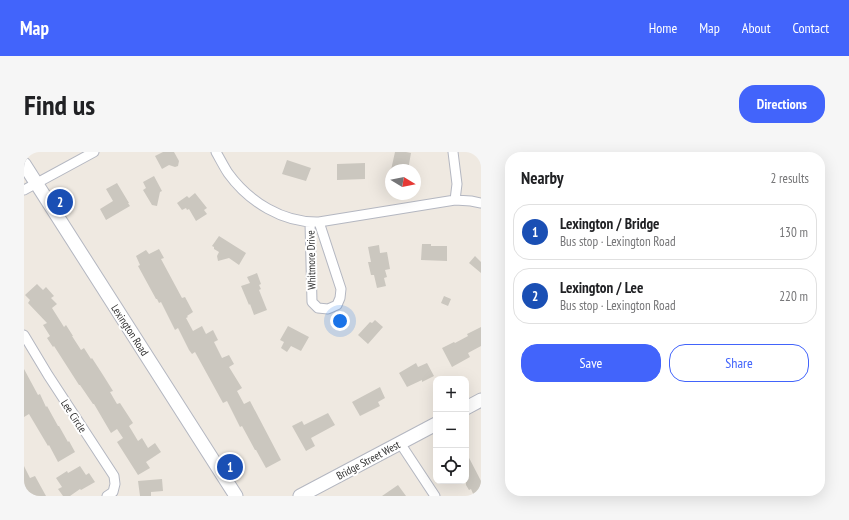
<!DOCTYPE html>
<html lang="en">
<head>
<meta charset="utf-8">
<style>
  :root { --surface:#fff; --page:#f6f6f6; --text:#202124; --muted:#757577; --line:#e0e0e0; --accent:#4264fb }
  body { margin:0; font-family:"PT Sans Narrow",sans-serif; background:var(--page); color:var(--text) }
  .controls { position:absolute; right:12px; bottom:12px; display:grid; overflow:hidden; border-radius:8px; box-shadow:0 4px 16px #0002 }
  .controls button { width:36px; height:36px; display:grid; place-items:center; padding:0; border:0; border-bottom:1px solid var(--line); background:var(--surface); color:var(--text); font:20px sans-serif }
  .compass { position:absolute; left:361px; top:12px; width:36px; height:36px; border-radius:50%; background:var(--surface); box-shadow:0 4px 16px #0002; rotate:100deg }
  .you { position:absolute; left:316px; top:169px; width:14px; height:14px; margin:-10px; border:3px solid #fff; border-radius:50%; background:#1a73e8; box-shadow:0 0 0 6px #1a73e833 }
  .badge { display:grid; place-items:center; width:26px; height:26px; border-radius:50%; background:var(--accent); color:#fff; font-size:13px; font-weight:700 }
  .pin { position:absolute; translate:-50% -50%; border:2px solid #fff; box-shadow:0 1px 4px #0006 }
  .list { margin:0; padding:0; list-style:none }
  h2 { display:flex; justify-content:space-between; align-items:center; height:52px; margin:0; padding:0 16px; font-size:17px }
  h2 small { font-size:13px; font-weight:400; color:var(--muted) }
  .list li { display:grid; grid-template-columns:26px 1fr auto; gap:12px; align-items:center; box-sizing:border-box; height:56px; margin:0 8px 8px; padding:0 8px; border:1px solid var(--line); border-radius:16px }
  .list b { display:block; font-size:15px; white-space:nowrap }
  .list p { margin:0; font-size:13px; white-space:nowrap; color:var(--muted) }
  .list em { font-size:13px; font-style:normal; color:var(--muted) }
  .actions { display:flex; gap:8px; padding:12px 16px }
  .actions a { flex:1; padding:9px 0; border:1px solid var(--accent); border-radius:16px; text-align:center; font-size:14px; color:var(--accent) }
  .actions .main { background:var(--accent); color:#fff }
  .icon { flex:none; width:22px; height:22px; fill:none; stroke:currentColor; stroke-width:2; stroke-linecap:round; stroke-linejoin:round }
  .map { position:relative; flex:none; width:457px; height:344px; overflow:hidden; border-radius:16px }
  header { display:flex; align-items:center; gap:24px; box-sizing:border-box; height:56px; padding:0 20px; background:var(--accent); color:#fff }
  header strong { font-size:19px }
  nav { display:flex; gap:22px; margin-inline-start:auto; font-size:14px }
  .intro { display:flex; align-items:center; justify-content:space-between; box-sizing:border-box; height:96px; padding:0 24px }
  h1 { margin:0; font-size:28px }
  .button { padding:10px 18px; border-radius:16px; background:var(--accent); color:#fff; font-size:14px; font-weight:700 }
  main { display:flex; gap:24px; padding:0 24px }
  aside { flex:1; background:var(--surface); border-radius:16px; box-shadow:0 4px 16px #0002 }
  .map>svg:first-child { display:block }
  .building { fill:#cbc7bf }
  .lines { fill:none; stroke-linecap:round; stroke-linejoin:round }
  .minor-casing { stroke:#b4b7c1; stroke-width:11 }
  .secondary-casing { stroke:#b4b7c1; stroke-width:15 }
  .minor { stroke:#fff; stroke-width:9 }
  .secondary { stroke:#fff; stroke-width:13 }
  .labels { text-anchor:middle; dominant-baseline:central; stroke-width:4; stroke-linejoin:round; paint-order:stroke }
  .street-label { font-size:11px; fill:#2e2e2e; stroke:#fff }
</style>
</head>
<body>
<header>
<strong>Map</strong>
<nav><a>Home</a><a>Map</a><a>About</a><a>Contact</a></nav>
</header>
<div class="intro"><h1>Find us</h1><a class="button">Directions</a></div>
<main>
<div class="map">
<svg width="457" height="344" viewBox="0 0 457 344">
  <rect width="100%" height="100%" fill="#efe9e1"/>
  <!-- building -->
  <path class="building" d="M139,0H150L155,9L154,14L151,15L145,13L138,17L131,4Z
    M371,0H382L387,1L384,18H367Z
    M263,8L287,16L282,29L258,22Z
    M341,11V27L313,28V12Z
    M130,24L138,39L136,40L133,54L128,53L119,38L122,36L119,30Z
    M93,31L105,51H104L106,54L82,68L76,57L89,49L82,37Z
    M171,41L183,56L180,58L183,62L172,69L165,57L163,58L162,56L158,58L153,51L163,44L165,46Z
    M195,84L222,101L215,113L205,106L194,109L193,104L195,100L190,97V95L188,94Z
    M398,92H407V94H423V109L397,108Z
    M355,93L356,101L363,100L366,117L361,118L363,125L360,126L362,134L353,136L350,123H347L344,110H347L344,95Z
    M135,97L140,106L137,107L158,146L161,145L169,160L163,164L164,165L162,166L169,179L178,174L182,182L189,178L194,188L190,190L198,206L205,203L210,212L205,215L218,236L213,239L220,252L226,249L257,308L242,316L232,298H231L218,274L216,275L203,249L199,251L171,200L168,202L165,198L154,176L151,178L137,150L135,151L133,147H132L114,114L116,113L112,104L122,98L125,102Z
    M451,104L457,110V121L445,111Z
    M233,121L237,132L235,133L237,137L235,138L243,158L230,163L226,152L225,153L217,134L226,131L223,125Z
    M13,132L19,138L22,135L30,144L27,146L33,152L28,156L40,175L42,173L49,184H48L57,198L60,196L67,207L68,206L79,223L89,239L86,240L93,252L96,251L109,271L105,274L114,289L118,286L124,296L131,291L137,300L122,310L126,316L114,323L93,290L99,286L93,277L87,281L70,252H69L56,233H55L30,194L29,195L23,186L26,184L19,173L23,171L4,151L6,148L1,143Z
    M420,144L427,147L424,154L417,151Z
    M351,168L359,175L344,192L334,183L346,170L348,171Z
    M264,174L285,185L277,199L267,194L263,200L257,196L260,190L256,188Z
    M457,175V194L444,201L446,205L428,215L418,196L430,190L431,191L444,184L443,182Z
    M392,211L394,215L403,211L410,224L398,230V228L383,235L375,221Z
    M0,217L14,243L16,242L22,255L23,254L34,274H35L44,290L45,289L51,300L34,310L25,293L24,294L5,262L0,265Z
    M356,235L361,246L354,250L356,254L336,264L328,250Z
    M304,261L311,273L287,286L291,294L282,299L268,274L278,269L280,273Z
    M442,300L457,329V344H450L447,337L445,338L442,333Z
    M0,314L6,326L11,324L22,344H0Z
    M56,314L62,323L65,321L71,330L57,338L56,337L46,344H39L34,337L38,335L32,326L43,319L44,321Z
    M138,327L139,339L127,340V344H116L114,329Z
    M374,333L382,344H358Z"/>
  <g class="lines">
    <!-- minor casing -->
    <g class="minor-casing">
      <path id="minor" d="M192,0C196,7 200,15 204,21C225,50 259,71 295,70L431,48L447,49L457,51
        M429,0L433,32L431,48
        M0,38L70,0
        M286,71L288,150L294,156L304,157L313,153L316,146L317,137L295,70
        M0,183L24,223L90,324L91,332L89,340L83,344
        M376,291L411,344"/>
    </g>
    <!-- secondary casing -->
    <g class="secondary-casing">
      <path id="secondary" d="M0,12L212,344
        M442,256L457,248
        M276,344L412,272"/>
    </g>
    <!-- minor -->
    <use href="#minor" class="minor"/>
    <!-- secondary -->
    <use href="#secondary" class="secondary"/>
  </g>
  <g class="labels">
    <!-- street labels -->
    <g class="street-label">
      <text transform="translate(287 108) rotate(-91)">Whitmore Drive</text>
      <text transform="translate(106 178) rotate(57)">Lexington Road</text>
      <text transform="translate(50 264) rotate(57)">Lee Circle</text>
      <text transform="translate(344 308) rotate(-28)">Bridge Street West</text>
    </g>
  </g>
</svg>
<div class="controls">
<button>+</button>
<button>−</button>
<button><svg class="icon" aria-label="locate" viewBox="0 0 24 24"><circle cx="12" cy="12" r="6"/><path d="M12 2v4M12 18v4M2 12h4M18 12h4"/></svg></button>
</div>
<svg class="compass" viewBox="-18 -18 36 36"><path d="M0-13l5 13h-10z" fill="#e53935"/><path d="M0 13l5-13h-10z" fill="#757577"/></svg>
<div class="you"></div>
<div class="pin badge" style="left:206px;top:315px;background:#1a4fb4">1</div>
<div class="pin badge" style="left:36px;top:50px;background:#1a4fb4">2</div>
</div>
<aside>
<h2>Nearby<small>2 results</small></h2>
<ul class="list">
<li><span class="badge" style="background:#1a4fb4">1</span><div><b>Lexington / Bridge</b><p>Bus stop · Lexington Road</p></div><em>130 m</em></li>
<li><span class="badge" style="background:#1a4fb4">2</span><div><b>Lexington / Lee</b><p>Bus stop · Lexington Road</p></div><em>220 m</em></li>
</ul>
<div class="actions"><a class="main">Save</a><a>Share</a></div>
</aside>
</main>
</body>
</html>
